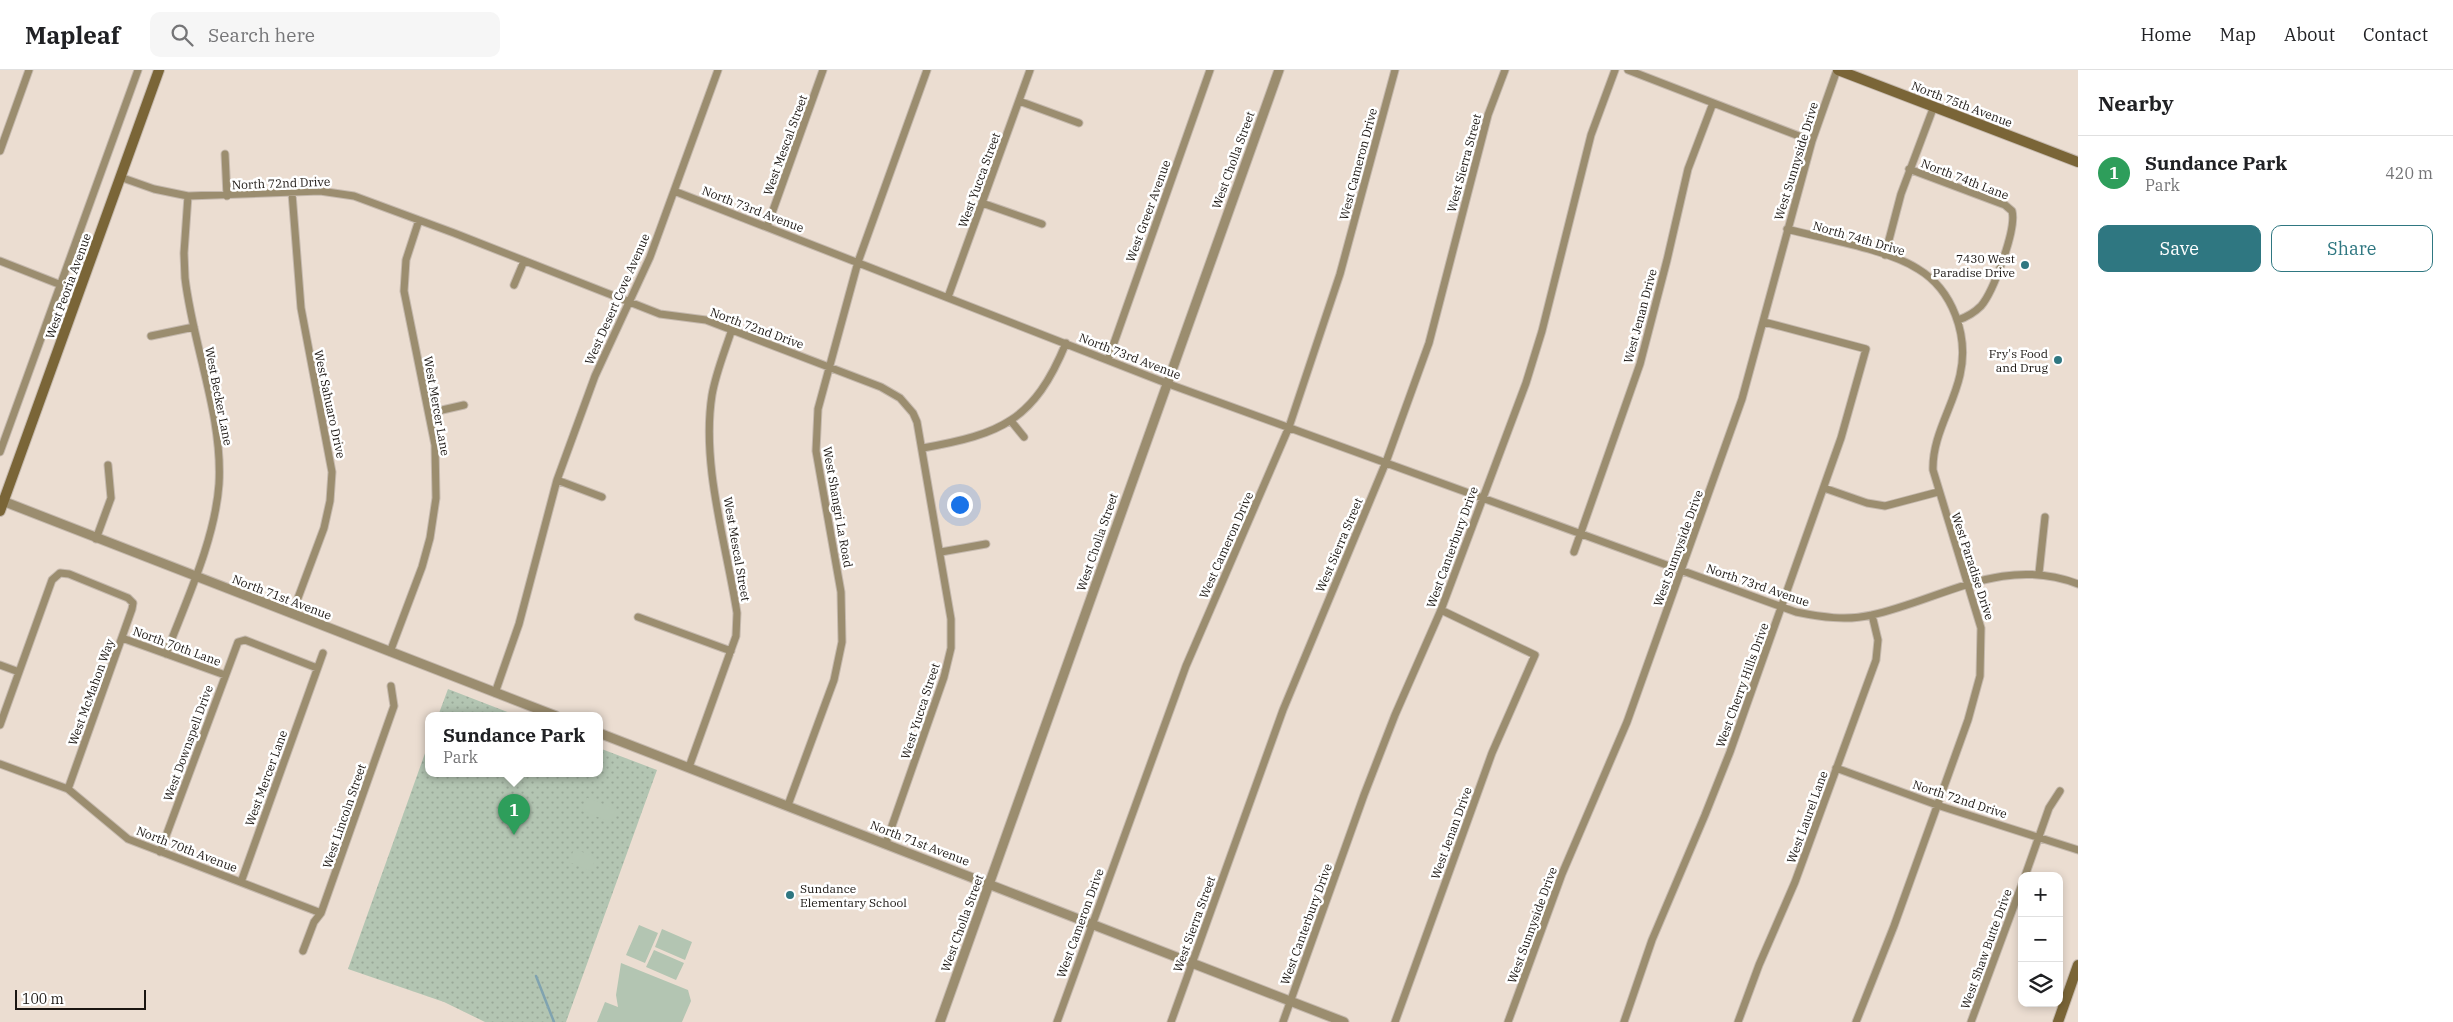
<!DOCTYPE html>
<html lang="en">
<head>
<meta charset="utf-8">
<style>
  :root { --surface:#fff; --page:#f6f6f6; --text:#202124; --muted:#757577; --line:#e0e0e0; --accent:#2f7781 }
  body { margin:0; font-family:"IBM Plex Serif",serif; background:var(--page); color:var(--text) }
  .controls { position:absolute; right:15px; bottom:15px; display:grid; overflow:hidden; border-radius:10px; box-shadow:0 2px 8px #0003 }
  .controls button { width:45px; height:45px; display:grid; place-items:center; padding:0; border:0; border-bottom:1px solid var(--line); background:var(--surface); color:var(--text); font:25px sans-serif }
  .scale { position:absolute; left:15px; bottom:12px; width:131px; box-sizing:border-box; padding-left:5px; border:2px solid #1a1511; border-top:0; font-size:14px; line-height:18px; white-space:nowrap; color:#1a1511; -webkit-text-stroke:4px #fff; paint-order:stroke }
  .you { position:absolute; left:959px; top:434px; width:18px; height:18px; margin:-12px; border:4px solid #fff; border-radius:50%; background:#1a73e8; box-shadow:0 0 0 8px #1a73e833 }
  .badge { display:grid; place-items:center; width:32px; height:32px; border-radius:50%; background:var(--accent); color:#fff; font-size:16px; font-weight:700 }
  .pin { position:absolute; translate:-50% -41px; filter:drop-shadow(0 1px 2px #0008) }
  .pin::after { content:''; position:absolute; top:26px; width:18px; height:15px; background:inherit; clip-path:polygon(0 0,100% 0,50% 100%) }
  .popup { position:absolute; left:425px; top:642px; width:178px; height:65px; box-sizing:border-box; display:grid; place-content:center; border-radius:10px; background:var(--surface); filter:drop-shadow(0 1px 4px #0005); font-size:16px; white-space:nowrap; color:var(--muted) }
  .popup b { font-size:19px; color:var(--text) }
  .popup::after { content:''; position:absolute; left:50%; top:100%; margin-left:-10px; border:10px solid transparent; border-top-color:var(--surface) }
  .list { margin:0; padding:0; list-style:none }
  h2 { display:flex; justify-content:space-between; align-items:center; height:65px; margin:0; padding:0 20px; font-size:21px }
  h2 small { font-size:16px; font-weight:400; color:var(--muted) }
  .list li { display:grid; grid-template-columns:32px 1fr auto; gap:15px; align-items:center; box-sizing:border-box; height:75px; padding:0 20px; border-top:1px solid var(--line) }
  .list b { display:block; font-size:19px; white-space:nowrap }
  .list p { margin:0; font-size:16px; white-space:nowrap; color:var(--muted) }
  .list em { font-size:16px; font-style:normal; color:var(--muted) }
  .actions { display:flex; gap:10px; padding:15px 20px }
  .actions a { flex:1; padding:11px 0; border:1px solid var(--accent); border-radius:10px; text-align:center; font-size:18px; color:var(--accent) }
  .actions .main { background:var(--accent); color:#fff }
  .icon { flex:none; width:28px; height:28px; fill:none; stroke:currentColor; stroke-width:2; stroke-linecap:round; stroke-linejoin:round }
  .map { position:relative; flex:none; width:2078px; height:952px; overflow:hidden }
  header { display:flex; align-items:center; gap:30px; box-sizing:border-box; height:70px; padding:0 25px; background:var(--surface); border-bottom:1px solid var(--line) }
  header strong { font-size:24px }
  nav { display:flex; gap:28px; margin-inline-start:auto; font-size:18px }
  .search { width:350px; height:45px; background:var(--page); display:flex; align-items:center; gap:12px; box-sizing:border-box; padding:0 18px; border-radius:10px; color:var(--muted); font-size:19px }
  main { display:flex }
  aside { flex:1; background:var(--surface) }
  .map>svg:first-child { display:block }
  .park { fill:url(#park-dots) }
  .pitch { fill:#b3c5b2 }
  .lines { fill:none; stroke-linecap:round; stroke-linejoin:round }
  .stream { stroke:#80a3b0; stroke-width:2.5 }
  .minor-casing { stroke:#c5b9ae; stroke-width:9 }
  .tertiary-casing { stroke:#c5b9ae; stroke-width:11 }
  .secondary-casing { stroke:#c5b9ae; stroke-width:12 }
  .minor { stroke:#9b8d6f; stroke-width:7 }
  .tertiary { stroke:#9b8d6f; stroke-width:9 }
  .secondary { stroke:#7a6537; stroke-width:10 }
  .poi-dot { fill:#2f7781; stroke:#fff; stroke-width:2 }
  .labels { text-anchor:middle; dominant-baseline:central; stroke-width:5; stroke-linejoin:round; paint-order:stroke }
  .street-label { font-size:12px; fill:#1a1511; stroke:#fff }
  .poi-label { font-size:12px; fill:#1a1511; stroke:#fff; text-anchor:end }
</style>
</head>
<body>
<header>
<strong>Mapleaf</strong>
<div class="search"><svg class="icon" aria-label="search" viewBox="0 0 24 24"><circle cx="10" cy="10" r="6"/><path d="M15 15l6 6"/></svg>Search here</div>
<nav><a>Home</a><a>Map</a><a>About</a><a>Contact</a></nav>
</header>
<main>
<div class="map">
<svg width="2078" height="952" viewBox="0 0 2078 952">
  <defs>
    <pattern id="park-dots" width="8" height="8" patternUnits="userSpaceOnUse" patternTransform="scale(1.25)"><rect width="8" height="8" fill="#b3c5b2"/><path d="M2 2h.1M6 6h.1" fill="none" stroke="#99a898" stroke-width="1.8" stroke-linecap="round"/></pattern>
  </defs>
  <rect width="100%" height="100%" fill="#ebddd1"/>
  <!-- park -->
  <path class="park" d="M448,619L518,646H438Z
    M429,672V704H599V678L657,700L566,952H485L444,932L348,899Z"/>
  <!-- pitch -->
  <path class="pitch" d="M587,728L616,739L611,752L582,741Z
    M574,779L596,787L591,801L569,792Z
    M639,855L658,863L645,893L626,885Z
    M662,859L692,872L685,890L655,877Z
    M654,880L684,893L676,910L646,897Z
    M621,893L688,920L691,931L682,952H597L605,932L618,937L616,925Z"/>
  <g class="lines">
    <!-- stream -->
    <path class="stream" d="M536,906L554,952"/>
    <!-- minor casing -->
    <g class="minor-casing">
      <path id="minor" d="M1628,0L1812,71
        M1019,31L1079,53
        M0,81L29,0
        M225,84L227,126
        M1909,99L2005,135L2012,141C2017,159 1993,222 1981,236C1974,243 1967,247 1958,250
        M120,107L154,119L188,126L320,121L354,126L454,163L660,244L706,250L881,317L900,328L913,343L917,352L951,549V578L944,607L886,773
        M674,121L1166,313L1796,542C1821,547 1846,551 1872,545C1943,529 2003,485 2078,514
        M982,133L1042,154
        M767,157L823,0
        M1787,159C1824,169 1887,179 1918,199C1953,220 1969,266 1960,305C1953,337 1932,366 1933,400L1981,558L1980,606L1968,650L1894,856L1856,952
        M1885,185L1901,124L1934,36
        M0,191L79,222
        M514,215L524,191
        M948,227L1030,0
        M151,266L194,257
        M1108,290L1210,0
        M429,343L464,335
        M1011,351L1024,367
        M923,378C1001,364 1034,351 1066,273
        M0,382L138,0
        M557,410L602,427
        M1824,418L1867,433L1885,436L1938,422
        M96,469L111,428L108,395
        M941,482L986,474
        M1574,482L1640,294L1667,190L1688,99L1713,33
        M2039,503L2045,447
        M292,544L324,458L330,431L332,402L301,238L292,123
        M638,547L731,581
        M122,568L225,605
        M390,582L422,497L430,468L436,428L435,375L404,221L406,190L419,150
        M166,584C186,531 215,470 219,414C223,346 193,276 185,208L184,183L188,126
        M0,595L19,602
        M495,623L519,554L557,410L595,306L650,187L718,0
        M0,655L52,510L60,503L69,504L128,528L133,533L132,539L68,719
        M0,694L68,719L128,769L321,843
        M689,697L736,566L737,543C726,473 701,394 712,325C716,302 725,281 732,259
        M1836,698L1937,735L2078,780
        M788,735L834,610L842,572L841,522L816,381L818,339L858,192L927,0
        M160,782L238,572L245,570L317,598
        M2025,806L2049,738L2060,721
        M241,812L323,583
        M303,881L314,852L321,843L394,636L391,616
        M1057,952L1186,596L1289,357L1340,204L1395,0
        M1171,952L1283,640L1386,392L1429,273L1488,45L1505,0
        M1283,952L1364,725L1395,645L1441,540L1526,313L1542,261L1591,65L1615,0
        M1395,952L1492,683L1535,585L1441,540
        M1508,952L1562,804L1627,652L1742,329L1812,71L1837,0
        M1624,952L1652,870L1705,745L1730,682L1841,368L1866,279L1764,252
        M1738,952L1759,895L1795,812L1876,590L1878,570L1872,545
        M1971,952L2022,814"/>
    </g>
    <!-- tertiary casing -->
    <g class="tertiary-casing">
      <path id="tertiary" d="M0,430L556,646
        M599,663L1344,952
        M940,952L1279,0"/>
    </g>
    <!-- secondary casing -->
    <g class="secondary-casing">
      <path id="secondary" d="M1838,0L2078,92
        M0,441L159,0
        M2058,952L2078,895"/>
    </g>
    <!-- minor -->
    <use href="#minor" class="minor"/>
    <!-- tertiary -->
    <use href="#tertiary" class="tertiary"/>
    <!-- secondary -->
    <use href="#secondary" class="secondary"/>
  </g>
  <!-- markers -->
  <g class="poi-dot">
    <circle cx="2025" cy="195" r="5"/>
    <circle cx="2058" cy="290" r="5"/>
    <circle cx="790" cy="825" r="5"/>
  </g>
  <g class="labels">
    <!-- street labels -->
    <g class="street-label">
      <text transform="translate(1962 34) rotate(21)">North 75th Avenue</text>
      <text transform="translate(785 75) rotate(-70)">West Mescal Street</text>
      <text transform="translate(1233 90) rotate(-70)">West Cholla Street</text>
      <text transform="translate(1796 91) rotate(-73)">West Sunnyside Drive</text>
      <text transform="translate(1464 93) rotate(-75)">West Sierra Street</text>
      <text transform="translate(1358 94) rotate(-75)">West Cameron Drive</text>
      <text transform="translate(1965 109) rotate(21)">North 74th Lane</text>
      <text transform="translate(979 110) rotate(-70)">West Yucca Street</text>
      <text transform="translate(281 113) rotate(-2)">North 72nd Drive</text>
      <text transform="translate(753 139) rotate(21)">North 73rd Avenue</text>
      <text transform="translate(1148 141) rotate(-70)">West Greer Avenue</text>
      <text transform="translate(1859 168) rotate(16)">North 74th Drive</text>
      <text transform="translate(68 216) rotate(-70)">West Peoria Avenue</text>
      <text transform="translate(617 229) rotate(-66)">West Desert Cove Avenue</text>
      <text transform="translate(1640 246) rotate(-75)">West Jenan Drive</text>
      <text transform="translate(757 258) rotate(20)">North 72nd Drive</text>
      <text transform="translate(1130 286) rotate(21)">North 73rd Avenue</text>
      <text transform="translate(219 326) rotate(79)">West Becker Lane</text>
      <text transform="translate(330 334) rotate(78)">West Sahuaro Drive</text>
      <text transform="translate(437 336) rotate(80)">West Mercer Lane</text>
      <text transform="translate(838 437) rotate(80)">West Shangri La Road</text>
      <text transform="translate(1097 472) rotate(-71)">West Cholla Street</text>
      <text transform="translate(1226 475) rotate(-66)">West Cameron Drive</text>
      <text transform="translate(1339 475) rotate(-67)">West Sierra Street</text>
      <text transform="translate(1452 477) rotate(-70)">West Canterbury Drive</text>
      <text transform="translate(1678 478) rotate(-70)">West Sunnyside Drive</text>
      <text transform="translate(737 479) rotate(80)">West Mescal Street</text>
      <text transform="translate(1973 496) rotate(72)">West Paradise Drive</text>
      <text transform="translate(1758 515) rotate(19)">North 73rd Avenue</text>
      <text transform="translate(282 527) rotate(21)">North 71st Avenue</text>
      <text transform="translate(177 576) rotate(20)">North 70th Lane</text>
      <text transform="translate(1742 615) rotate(-70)">West Cherry Hills Drive</text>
      <text transform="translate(91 622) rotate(-70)">West McMahon Way</text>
      <text transform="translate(920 641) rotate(-72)">West Yucca Street</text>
      <text transform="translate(188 673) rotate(-70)">West Downspell Drive</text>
      <text transform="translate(266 708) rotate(-70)">West Mercer Lane</text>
      <text transform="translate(1960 729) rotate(18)">North 72nd Drive</text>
      <text transform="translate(344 746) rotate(-71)">West Lincoln Street</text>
      <text transform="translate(1807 747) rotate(-70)">West Laurel Lane</text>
      <text transform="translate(1451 763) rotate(-70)">West Jenan Drive</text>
      <text transform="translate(920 773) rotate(21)">North 71st Avenue</text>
      <text transform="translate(187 779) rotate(21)">North 70th Avenue</text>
      <text transform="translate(962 853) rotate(-70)">West Cholla Street</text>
      <text transform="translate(1080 853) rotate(-70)">West Cameron Drive</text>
      <text transform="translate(1194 854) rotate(-70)">West Sierra Street</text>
      <text transform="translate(1306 854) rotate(-70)">West Canterbury Drive</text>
      <text transform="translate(1532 855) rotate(-70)">West Sunnyside Drive</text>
      <text transform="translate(1986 879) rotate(-70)">West Shaw Butte Drive</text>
    </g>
    <!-- poi labels -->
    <g class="poi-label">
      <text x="2015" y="188">7430 West<tspan x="2015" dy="14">Paradise Drive</tspan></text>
      <text x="2048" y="283">Fry's Food<tspan x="2048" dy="14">and Drug</tspan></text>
      <text x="800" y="818" text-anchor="start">Sundance<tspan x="800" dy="14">Elementary School</tspan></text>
    </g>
  </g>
</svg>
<div class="controls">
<button>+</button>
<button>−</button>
<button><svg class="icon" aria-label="layers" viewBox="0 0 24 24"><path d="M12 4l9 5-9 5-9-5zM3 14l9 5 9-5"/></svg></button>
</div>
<div class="scale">100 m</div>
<div class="you"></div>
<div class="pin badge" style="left:514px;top:765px;background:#2e9e5b">1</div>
<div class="popup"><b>Sundance Park</b>Park</div>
</div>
<aside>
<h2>Nearby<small></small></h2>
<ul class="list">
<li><span class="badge" style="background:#2e9e5b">1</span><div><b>Sundance Park</b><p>Park</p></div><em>420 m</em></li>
</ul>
<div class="actions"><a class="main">Save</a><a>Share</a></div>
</aside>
</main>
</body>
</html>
